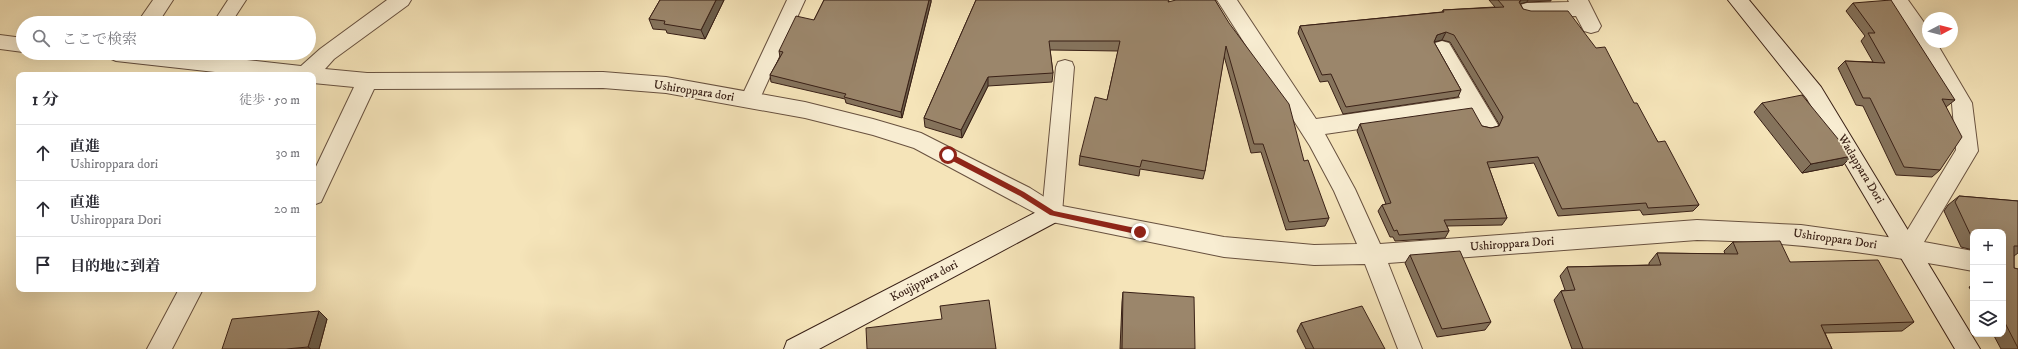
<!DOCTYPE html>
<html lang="ja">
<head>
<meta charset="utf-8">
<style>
  :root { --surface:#fff; --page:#f7f7f7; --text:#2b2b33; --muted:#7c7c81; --line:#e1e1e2 }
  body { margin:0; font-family:"IM FELL DW Pica","Noto Serif JP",serif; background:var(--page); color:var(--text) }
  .controls { position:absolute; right:12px; bottom:12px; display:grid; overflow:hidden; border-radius:8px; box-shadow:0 4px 16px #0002 }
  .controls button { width:36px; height:36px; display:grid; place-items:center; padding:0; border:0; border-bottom:1px solid var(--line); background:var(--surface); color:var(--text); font:20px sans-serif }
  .compass { position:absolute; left:1922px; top:12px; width:36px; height:36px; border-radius:50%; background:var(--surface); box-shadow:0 4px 16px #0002; rotate:83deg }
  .stop { position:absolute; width:12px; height:12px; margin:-9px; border:3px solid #8f2418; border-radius:50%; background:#fff }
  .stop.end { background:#8f2418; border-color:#fff; box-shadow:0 1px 4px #0008 }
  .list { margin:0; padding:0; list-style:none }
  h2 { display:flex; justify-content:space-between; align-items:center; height:52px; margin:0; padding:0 16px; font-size:17px }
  h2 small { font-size:13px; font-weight:400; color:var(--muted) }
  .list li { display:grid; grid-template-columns:26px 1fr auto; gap:12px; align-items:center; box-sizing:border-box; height:56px; padding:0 16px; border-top:1px solid var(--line) }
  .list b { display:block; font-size:15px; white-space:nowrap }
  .list p { margin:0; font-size:13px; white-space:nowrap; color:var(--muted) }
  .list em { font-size:13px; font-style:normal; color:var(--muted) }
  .icon { flex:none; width:22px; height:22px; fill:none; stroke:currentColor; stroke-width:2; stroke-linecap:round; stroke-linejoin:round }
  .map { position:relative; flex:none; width:2018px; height:349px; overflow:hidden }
  .search { position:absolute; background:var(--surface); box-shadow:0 4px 16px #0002; left:16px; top:16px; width:300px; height:44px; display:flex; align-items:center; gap:10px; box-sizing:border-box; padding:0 14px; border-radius:22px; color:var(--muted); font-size:15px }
  .panel { position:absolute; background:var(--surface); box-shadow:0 4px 16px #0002; left:16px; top:72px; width:300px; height:220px; border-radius:8px }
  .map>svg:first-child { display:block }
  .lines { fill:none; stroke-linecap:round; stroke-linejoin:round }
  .lane-casing { stroke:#68513f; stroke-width:2 }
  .street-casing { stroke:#68513f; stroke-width:2 }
  .secondary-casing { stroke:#392016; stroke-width:2 }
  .lane { fill:#f8edd2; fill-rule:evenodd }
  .street { fill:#f8edd2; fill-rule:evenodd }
  .secondary { fill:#f8edd2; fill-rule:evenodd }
  .wall { fill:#85735c; stroke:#392016 }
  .shaded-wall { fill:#6c5e4b; stroke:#392016 }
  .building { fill:#9b866b; stroke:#392016 }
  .route { fill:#8f2418 }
  .labels { text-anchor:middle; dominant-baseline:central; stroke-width:3.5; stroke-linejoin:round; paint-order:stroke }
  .street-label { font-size:12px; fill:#392016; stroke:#f8edd2 }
</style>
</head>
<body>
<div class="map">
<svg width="2018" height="349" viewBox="0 0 2018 349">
  <rect width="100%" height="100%" fill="#f5e4b9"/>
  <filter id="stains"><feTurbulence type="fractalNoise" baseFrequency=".005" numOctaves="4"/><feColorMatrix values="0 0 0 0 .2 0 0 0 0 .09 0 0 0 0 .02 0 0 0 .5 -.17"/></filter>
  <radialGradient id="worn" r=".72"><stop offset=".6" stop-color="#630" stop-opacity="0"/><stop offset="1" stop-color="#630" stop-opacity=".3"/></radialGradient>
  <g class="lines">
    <!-- lane casing -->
    <g class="lane-casing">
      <path id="lane" d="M228,0H246L231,23H213Z
        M787,0H805L757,105L750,107L743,105L740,100Z
        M1065,60L1072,62L1074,67L1062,213L1059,219L1052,222L1045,219L1042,213L1056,67L1058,62Z"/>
    </g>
    <!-- street casing -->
    <g class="street-casing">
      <path id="street" d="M153,0H173L158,23H137Z
        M387,0H411L408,5L334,59L325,69L367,73L603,72L666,77L805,102L873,119L921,133L1030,188L1057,205L1224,237L1314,245L1357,244L1334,191L1310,146L1217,0H1237L1316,119L1460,98L1432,48L1435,43L1442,41L1449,43L1498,125L1495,131L1487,133L1479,131L1469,113L1325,134L1355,189L1380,244L1697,220L1801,225L1902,239L1956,150L1952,104L1910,32L1888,0H1908L1928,28V42H1936L1972,103L1978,151L1924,242L1973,251V271C1881,254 1790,241 1697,240L1388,263L1422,349H1398L1365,264L1314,265L1224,257L1052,222L914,148L873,135L805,118L666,93L603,88L374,89L321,202L313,205V173L354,87L313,83V75H242L116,61L109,58L106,53H183L301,66L320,49Z
        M1568,0H1588L1601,26L1598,31L1591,33L1584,31L1576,16L1527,17L1520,15L1517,10L1520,5L1527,3L1569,2Z
        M0,35L23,38V52L0,49Z
        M179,289H203L172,349H147Z"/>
    </g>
    <!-- secondary casing -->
    <g class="secondary-casing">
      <path id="secondary" d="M1728,0H1749L1821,87L1980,349H1955L1807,99Z
        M1052,204L1060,206L1063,213L1060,220L819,349H784L787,341Z"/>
    </g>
    <!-- lane -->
    <use href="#lane" class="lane"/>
    <!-- street -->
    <use href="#street" class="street"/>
    <!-- secondary -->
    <use href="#secondary" class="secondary"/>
  </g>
  <!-- wall -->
  <path class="wall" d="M660,0H724L705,39L667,33L666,30L653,29L649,19Z
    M824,0H931V2L902,118L846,103L845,99L771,82L770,75L780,57L779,51L814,20Z
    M976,0L1168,2L1215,0L1304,161L1329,218L1325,226L1286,230L1261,152L1251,153L1224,56L1205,171L1203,179L1140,169L1139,176L1079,165L1080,156L1107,100L1118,51L1050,50L1053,73L1052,82L988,86L962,138L925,127L924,118Z
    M1489,0H1551V1L1527,2L1520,3L1523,9L1634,103L1658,142L1699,205L1693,211L1643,215L1640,210L1558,216L1534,163L1489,168L1507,218L1502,225L1447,226L1449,231L1445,238L1395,241L1393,237H1390L1378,211L1382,205L1386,204L1357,131L1360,124L1482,126L1491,128L1499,126V124L1450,42L1442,40L1434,42L1461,90L1458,97L1343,114L1328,81L1320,82L1298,33L1300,26L1442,12L1443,10L1495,7Z
    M1853,3L1955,100L1946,107L1940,170L1932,177L1896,175L1863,106L1856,105L1838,68L1845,61L1873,62L1861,41L1865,36L1846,11Z
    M1762,103L1852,156L1843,165L1802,173L1754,112Z
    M1959,196L2018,201V253L2014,256V268L2018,269V349H2001L1993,334H2003V232H1973V250L1961,247L1944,211L1948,205Z
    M1733,242L1790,262L1914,322L1902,331L1825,333L1832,349H1572L1554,300L1561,291L1565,290L1560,276L1567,267L1649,265V263L1657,253L1725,254L1724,251Z
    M1410,255L1491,322L1485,330L1437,337L1405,263Z
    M1973,285V294L1969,287Z
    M1123,292L1195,349H1120L1122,302Z
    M327,319L319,349H222Z
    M1301,323L1385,349H1306L1297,331Z"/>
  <!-- shaded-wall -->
  <path class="shaded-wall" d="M716,0H724L705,39L701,30Z
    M929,0H931V2L902,118L901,112Z
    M1521,0H1528L1527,2L1520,4L1516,9Z
    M1446,32L1442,40L1434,42L1437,35Z
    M988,77V86L962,138L961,130Z
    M1852,156L1843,165L1802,173L1811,164Z
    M319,311L327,319L319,349H311L308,347Z"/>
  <!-- building -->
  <path class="building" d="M660,0H716L701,30L664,24L665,21L649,19Z
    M824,0H929L901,112L844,97L846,94L770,75L783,52L779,51L796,16L814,20Z
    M976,0H1169L1168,2L1176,0H1215L1229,23L1289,104L1304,161L1308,160L1329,218L1289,222L1263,144H1254L1226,46L1205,171L1142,160L1140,167L1080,156L1095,97L1107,100L1120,41H1049L1053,73L988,77L961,130L924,118Z
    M1498,0H1521L1519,2L1523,9L1531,11H1568L1596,48L1605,47L1634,103H1637L1658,142L1665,141L1699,205L1648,208L1646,203L1562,209L1538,157L1487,162L1507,218L1444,220L1449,231L1399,235L1397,230L1394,231L1382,205L1391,203L1360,124L1472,108L1482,126L1491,128L1499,126L1503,117L1454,35L1446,32L1437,35L1434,42L1461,90L1346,107L1331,74L1322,75L1300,26L1444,12L1443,10L1504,7Z
    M1891,0L1955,100L1942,99L1962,137L1940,170L1904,167L1870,98H1863L1845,61L1885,63L1868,33H1875L1853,3Z
    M1802,95L1852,156L1811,164L1762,103Z
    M1959,196L2018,201V246H2014V268L2018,269V348L2003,319V232H1973V238H1972L1955,202Z
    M1780,241L1790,262L1878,260L1914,322L1821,325L1832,349H1583L1561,291L1575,290L1567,267L1661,265L1657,253L1738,254L1733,242Z
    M1460,251L1491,322L1442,329L1410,255Z
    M1123,292L1194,297L1195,349H1122Z
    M989,300L996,349H867L866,328L942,319L940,306Z
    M1362,306L1385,349H1314L1301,323Z
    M319,311L308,347L286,349H222L232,319Z"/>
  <!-- route -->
  <path class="route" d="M948,152L1024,192L1054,211L1140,229L1144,232L1140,235L1050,215L1020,196L945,157V153Z"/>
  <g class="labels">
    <!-- street labels -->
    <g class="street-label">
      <text transform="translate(694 91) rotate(9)">Ushiroppara dori</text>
      <text transform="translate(1861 169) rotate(59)">Wadappara Dori</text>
      <text transform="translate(1835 239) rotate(8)">Ushiroppara Dori</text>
      <text transform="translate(1512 244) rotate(-4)">Ushiroppara Dori</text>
      <text transform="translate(924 281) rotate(-28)">Koujippara dori</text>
    </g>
  </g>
  <rect width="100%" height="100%" filter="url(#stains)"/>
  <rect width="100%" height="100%" fill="url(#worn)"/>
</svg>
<div class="controls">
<button>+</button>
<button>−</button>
<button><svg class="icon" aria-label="layers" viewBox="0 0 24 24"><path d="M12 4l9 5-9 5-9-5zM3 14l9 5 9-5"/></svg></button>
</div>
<svg class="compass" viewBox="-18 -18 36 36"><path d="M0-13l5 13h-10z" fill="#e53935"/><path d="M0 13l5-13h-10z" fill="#7c7c81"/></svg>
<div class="stop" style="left:948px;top:155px"></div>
<div class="stop end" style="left:1140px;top:232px"></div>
<div class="search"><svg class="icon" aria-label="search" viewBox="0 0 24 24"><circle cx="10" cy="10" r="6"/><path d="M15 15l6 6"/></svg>ここで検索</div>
<section class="panel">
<h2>1 分<small>徒歩 · 50 m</small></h2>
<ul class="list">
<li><svg class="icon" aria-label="ahead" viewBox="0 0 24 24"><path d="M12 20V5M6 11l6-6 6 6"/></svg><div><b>直進</b><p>Ushiroppara dori</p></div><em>30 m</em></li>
<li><svg class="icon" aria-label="ahead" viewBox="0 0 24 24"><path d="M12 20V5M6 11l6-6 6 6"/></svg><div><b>直進</b><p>Ushiroppara Dori</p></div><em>20 m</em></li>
<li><svg class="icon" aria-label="arrive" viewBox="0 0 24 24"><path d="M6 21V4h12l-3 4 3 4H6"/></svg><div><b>目的地に到着</b></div></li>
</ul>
</section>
</div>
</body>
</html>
